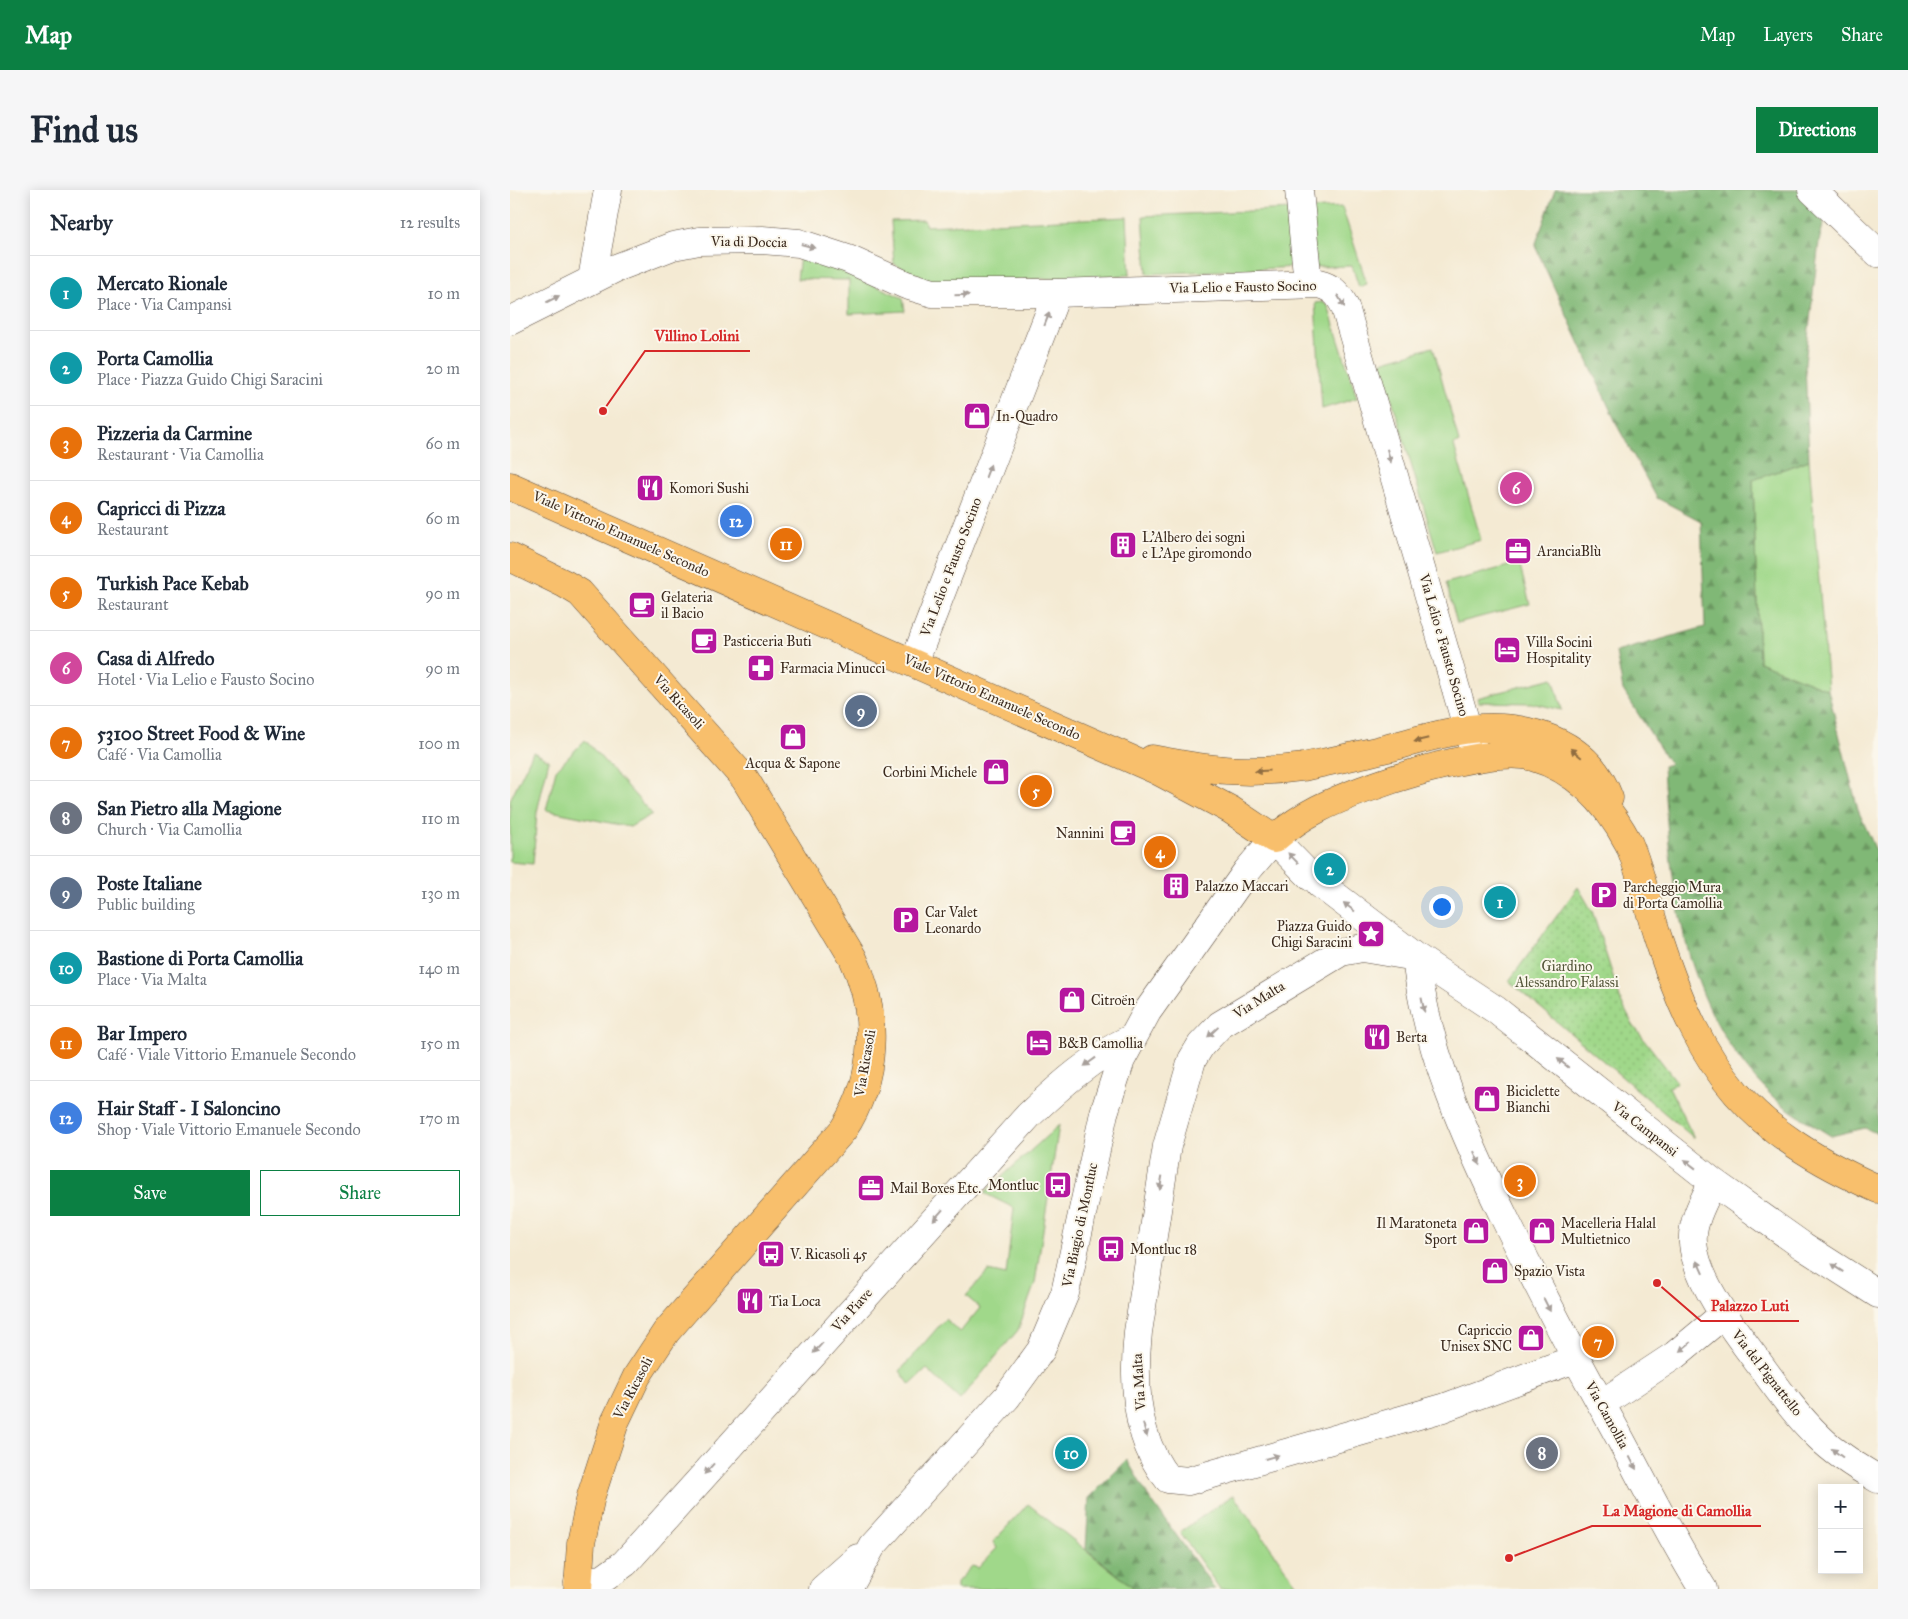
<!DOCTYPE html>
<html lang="en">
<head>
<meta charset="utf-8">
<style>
  :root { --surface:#fff; --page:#f6f6f7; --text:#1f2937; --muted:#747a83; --line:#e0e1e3; --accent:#0b8043 }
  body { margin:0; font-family:"IM FELL Great Primer",serif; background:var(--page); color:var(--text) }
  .controls { position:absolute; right:15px; bottom:15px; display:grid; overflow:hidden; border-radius:0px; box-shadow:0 2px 12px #0003 }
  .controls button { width:45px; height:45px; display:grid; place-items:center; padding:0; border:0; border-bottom:1px solid var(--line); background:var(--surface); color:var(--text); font:25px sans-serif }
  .you { position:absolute; left:931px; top:716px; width:18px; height:18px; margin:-12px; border:4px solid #fff; border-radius:50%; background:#1a73e8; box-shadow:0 0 0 8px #1a73e833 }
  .badge { display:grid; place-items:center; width:32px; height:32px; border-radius:50%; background:var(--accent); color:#fff; font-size:16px; font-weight:700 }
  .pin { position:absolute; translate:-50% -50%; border:2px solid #fff; box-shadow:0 1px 5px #0006 }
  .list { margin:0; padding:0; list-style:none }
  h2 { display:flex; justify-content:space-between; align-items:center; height:65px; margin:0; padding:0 20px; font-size:21px }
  h2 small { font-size:16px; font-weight:400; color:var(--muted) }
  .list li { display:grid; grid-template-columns:32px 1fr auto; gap:15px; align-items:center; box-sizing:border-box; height:75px; padding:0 20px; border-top:1px solid var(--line) }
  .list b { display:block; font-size:19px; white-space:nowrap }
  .list p { margin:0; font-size:16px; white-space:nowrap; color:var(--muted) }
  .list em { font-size:16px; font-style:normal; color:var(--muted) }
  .actions { display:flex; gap:10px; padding:15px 20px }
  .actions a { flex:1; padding:11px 0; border:1px solid var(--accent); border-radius:0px; text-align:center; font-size:18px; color:var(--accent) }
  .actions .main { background:var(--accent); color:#fff }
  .map { position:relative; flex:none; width:1368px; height:1399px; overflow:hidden; border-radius:0px }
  header { display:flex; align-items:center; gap:30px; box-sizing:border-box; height:70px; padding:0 25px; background:var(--accent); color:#fff }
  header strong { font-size:24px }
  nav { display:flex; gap:28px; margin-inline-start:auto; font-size:18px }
  .intro { display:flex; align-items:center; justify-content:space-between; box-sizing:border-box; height:120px; padding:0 30px }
  h1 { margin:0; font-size:35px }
  .button { padding:12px 22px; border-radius:0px; background:var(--accent); color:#fff; font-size:18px; font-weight:700 }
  main { display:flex; gap:30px; padding:0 30px }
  aside { flex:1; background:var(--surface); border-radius:0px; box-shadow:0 2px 12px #0003 }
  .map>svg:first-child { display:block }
  .green { fill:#a0d88a; stroke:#6e8154 }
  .forest { fill:url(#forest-firs); stroke:#5e714a }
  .park { fill:url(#park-dots); stroke:#6e8154 }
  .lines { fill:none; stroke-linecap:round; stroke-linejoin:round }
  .minor-casing { stroke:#574739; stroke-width:29 }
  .major-casing { stroke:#574739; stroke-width:29 }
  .minor { stroke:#fff; stroke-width:28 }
  .major { stroke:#f8bf6c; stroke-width:28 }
  .oneway { fill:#a79f9a }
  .oneway2 { fill:#906d41 }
  .labels { text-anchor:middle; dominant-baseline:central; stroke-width:4; stroke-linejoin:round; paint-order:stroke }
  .street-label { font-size:14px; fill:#3b2a1e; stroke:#fbf7ec }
  .poi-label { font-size:14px; fill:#3b2a1e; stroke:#fbf7ec; text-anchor:start }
  .park-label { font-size:14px; fill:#545639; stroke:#fbf7ec }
  .leader { fill:none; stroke:#d62828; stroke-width:2 }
  .callout-dot { fill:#d62828; stroke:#fbf7ec; stroke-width:2 }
  .callout-label { font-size:15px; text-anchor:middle; font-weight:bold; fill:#d62828; stroke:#fbf7ec; stroke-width:4; stroke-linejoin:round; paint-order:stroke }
</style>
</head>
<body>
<header>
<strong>Map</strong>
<nav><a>Map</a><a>Layers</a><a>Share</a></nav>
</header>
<div class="intro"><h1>Find us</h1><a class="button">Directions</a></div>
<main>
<aside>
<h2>Nearby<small>12 results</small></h2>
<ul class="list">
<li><span class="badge" style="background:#0f9aa8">1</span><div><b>Mercato Rionale</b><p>Place · Via Campansi</p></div><em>10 m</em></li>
<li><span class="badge" style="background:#0f9aa8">2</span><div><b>Porta Camollia</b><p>Place · Piazza Guido Chigi Saracini</p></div><em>20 m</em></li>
<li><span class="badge" style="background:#e8710a">3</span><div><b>Pizzeria da Carmine</b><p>Restaurant · Via Camollia</p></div><em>60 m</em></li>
<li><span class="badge" style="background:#e8710a">4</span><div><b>Capricci di Pizza</b><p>Restaurant</p></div><em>60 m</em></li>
<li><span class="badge" style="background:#e8710a">5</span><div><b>Turkish Pace Kebab</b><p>Restaurant</p></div><em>90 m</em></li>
<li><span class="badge" style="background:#d1479c">6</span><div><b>Casa di Alfredo</b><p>Hotel · Via Lelio e Fausto Socino</p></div><em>90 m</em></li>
<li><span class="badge" style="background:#e8710a">7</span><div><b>53100 Street Food &amp; Wine</b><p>Café · Via Camollia</p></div><em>100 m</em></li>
<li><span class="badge" style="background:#6b7280">8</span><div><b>San Pietro alla Magione</b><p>Church · Via Camollia</p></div><em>110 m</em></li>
<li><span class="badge" style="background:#5c6f8a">9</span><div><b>Poste Italiane</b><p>Public building</p></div><em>130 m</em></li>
<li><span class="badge" style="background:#0f9aa8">10</span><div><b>Bastione di Porta Camollia</b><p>Place · Via Malta</p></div><em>140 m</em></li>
<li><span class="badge" style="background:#e8710a">11</span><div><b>Bar Impero</b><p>Café · Viale Vittorio Emanuele Secondo</p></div><em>150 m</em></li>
<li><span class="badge" style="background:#3f7fe0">12</span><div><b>Hair Staff - I Saloncino</b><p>Shop · Viale Vittorio Emanuele Secondo</p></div><em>170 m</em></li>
</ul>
<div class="actions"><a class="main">Save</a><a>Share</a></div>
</aside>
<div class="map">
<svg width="1368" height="1399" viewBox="0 0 1368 1399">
  <defs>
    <pattern id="forest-firs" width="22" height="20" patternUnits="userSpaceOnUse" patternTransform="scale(1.25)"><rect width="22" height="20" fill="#80b876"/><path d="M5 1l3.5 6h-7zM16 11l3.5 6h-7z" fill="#6a9660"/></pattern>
    <pattern id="park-dots" width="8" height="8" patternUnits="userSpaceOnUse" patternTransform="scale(1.25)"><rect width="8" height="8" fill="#a0d88a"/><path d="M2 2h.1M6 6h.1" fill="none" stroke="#8bba77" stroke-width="1.8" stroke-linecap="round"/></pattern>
  </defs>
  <rect width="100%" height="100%" fill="#fbf7ec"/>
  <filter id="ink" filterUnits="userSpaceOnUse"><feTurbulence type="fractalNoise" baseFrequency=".02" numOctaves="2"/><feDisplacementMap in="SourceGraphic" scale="10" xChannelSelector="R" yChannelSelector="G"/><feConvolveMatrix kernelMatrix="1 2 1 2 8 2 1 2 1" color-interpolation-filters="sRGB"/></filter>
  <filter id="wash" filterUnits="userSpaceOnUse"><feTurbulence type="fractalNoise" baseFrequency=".0096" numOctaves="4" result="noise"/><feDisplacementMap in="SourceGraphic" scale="20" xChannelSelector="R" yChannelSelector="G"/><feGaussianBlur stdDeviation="1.12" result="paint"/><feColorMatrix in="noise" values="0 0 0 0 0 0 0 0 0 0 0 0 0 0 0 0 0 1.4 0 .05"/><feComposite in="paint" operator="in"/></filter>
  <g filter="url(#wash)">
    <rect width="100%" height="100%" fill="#f4ead3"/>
    <!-- green -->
    <path class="green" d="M832,17L857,94L849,97L842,76L805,77L799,19Z
      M783,19L789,77L637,84L633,26Z
      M617,27L620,85L434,93L420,91L384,74L381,31L414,30L416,36Z
      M290,66L325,77L393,108L395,121L339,124V90L287,89Z
      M812,112L818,116L847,208L812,219L805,113Z
      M923,157L949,252L944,255L971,350L927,362L871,172Z
      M1299,270L1318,500L1249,472L1243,290Z
      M1009,373L1020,414L947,433L936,393Z
      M1043,488L1052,520L1022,513L969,512L967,508Z
      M75,550L142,624L120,637L36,620L46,580Z
      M23,562L39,570L27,622L23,674L0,672V610Z
      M549,935L525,1093L508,1140L450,1210L417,1179L400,1195L390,1181L435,1129L450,1142L470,1118L456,1106L478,1081L496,1085L504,1018L474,1003Z
      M723,1305L790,1399H710L670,1342Z
      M518,1314L625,1399H447V1392L462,1376L468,1378L487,1358L483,1352Z"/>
    <!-- forest -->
    <path class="forest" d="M1045,0H1321L1309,52L1295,173L1299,270L1243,290L1249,472L1318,500L1348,620L1368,665V944L1355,938L1321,946C1301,933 1279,922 1262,906C1171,819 1160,694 1153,576L1160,574L1113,500L1106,462L1195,437L1191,331L1147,308L1109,239L1025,56Z
      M617,1270L638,1306L705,1399H625L576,1359L579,1308Z"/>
    <!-- park -->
    <path class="park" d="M1068,697L1082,721L1112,814L1123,835L1167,892L1159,897L1184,948L999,791Z"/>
  </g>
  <g filter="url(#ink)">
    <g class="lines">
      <!-- minor casing -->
      <g class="minor-casing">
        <path id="minor" d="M789,0L798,94
          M1302,0L1368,63
          M82,89L98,0
          M0,131L106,78L163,56L189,51L252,50L289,53L338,69L396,95L423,103H547
          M404,473L547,103L808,94C822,97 829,104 835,117L966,568
          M810,694L906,767L986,820L1203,992L1293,1056L1368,1104
          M906,767L852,758L831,762L710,835L691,855L682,870L657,956L628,1142C623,1190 625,1250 658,1289L678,1291L933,1218L1065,1169
          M906,767C916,861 956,949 997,1033C1027,1094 1058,1154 1091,1214C1126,1275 1155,1339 1193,1399
          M1203,992C1194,1010 1181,1033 1183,1053C1186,1089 1221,1136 1242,1164C1263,1192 1283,1222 1309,1247C1326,1264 1347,1277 1368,1289
          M1091,1214L1165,1165L1213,1125
          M68,1392L93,1389L115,1373L519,925C551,895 582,867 622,848
          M313,1399L348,1368
          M338,1399L362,1356L497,1207L531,1160L555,1103L594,923L611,870L637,822L737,681L764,649L801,687"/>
      </g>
      <!-- major casing -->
      <g class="major-casing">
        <path id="major" d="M0,296L646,580L721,620L764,649C778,637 792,627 808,619C850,597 978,554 1023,567C1068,580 1098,614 1119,654C1132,685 1138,719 1149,751C1193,885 1239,941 1368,999
          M0,367L55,394L70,403L235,589L343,768C369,823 367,889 333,940L156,1142L127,1186L105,1232L81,1306L71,1353L68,1399
          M642,569C698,580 735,585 793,577C821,571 850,565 878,558C905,551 933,542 960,539C1017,533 1078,551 1099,608"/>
      </g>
      <!-- minor -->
      <use href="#minor" class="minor"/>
      <!-- major -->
      <use href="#major" class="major"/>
    </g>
    <!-- one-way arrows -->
    <defs><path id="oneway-solid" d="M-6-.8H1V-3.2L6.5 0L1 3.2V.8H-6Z" transform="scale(1.25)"/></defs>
    <g class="oneway">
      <use href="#oneway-solid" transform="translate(298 56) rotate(16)"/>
      <use href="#oneway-solid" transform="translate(452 105) rotate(-1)"/>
      <use href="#oneway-solid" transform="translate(43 109) rotate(-27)"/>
      <use href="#oneway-solid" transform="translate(831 111) rotate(61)"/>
      <use href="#oneway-solid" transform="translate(537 129) rotate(-69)"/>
      <use href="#oneway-solid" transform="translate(879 266) rotate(74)"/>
      <use href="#oneway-solid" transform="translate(478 281) rotate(-69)"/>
      <use href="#oneway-solid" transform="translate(783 668) rotate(-134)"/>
      <use href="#oneway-solid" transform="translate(839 717) rotate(-143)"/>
      <use href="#oneway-solid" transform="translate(913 815) rotate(78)"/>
      <use href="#oneway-solid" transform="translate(703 842) rotate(137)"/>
      <use href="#oneway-solid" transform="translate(580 872) rotate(144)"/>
      <use href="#oneway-solid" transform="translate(1053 873) rotate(-141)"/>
      <use href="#oneway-solid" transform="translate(967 968) rotate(66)"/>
      <use href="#oneway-solid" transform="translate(1180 974) rotate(-142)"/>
      <use href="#oneway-solid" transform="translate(651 993) rotate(100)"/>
      <use href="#oneway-solid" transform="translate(428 1025) rotate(132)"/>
      <use href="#oneway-solid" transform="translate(1190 1077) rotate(-114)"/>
      <use href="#oneway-solid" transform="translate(1327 1078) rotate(-147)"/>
      <use href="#oneway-solid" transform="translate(1037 1115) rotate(63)"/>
      <use href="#oneway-solid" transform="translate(1175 1157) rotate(141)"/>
      <use href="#oneway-solid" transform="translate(308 1158) rotate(132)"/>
      <use href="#oneway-solid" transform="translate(635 1240) rotate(73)"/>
      <use href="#oneway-solid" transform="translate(1327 1263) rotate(-143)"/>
      <use href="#oneway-solid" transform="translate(762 1267) rotate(-16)"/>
      <use href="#oneway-solid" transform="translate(1123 1273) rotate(62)"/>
      <use href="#oneway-solid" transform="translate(199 1279) rotate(132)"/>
    </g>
    <g class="oneway2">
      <use href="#oneway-solid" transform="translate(911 550) rotate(166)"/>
      <use href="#oneway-solid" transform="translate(1066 563) rotate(-140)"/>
      <use href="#oneway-solid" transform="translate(752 581) rotate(177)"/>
    </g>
  </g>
  <!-- icons -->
  <defs>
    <g id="shop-square" transform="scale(1.4375)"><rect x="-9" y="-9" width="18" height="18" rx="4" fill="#b5179e" stroke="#fbf7ec"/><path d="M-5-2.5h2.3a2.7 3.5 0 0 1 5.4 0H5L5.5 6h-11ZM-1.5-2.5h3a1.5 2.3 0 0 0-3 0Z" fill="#fff"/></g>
    <g id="restaurant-square" transform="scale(1.4375)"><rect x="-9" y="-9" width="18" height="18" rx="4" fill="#b5179e" stroke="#fbf7ec"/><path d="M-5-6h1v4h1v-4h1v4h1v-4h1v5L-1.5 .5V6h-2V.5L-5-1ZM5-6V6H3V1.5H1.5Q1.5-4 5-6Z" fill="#fff"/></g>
    <g id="building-square" transform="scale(1.4375)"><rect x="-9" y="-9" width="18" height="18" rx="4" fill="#b5179e" stroke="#fbf7ec"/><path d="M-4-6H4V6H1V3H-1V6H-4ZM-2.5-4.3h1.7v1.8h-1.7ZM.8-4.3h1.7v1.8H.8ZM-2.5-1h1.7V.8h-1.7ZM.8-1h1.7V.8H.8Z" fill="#fff"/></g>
    <g id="office-square" transform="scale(1.4375)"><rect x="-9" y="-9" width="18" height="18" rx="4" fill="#b5179e" stroke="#fbf7ec"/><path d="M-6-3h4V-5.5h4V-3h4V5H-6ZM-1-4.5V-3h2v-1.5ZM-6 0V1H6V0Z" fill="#fff"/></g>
    <g id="cafe-square" transform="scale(1.4375)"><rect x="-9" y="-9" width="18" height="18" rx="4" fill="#b5179e" stroke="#fbf7ec"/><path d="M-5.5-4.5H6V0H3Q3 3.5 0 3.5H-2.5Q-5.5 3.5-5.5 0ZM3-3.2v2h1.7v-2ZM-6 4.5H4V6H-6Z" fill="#fff"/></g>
    <g id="hotel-square" transform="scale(1.4375)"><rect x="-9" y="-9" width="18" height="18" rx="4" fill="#b5179e" stroke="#fbf7ec"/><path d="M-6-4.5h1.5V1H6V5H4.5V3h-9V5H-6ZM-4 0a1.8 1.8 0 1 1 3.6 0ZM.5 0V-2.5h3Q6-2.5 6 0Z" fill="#fff"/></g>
    <g id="pharmacy-square" transform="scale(1.4375)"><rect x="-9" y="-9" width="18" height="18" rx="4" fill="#b5179e" stroke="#fbf7ec"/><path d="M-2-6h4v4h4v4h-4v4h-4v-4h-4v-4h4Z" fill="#fff"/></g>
    <g id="parking-square" transform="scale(1.4375)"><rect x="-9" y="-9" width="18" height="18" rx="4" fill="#b5179e" stroke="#fbf7ec"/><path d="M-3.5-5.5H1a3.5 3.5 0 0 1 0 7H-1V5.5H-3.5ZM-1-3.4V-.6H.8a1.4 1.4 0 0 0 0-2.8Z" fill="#fff"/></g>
    <g id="sight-square" transform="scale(1.4375)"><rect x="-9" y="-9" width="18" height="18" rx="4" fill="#b5179e" stroke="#fbf7ec"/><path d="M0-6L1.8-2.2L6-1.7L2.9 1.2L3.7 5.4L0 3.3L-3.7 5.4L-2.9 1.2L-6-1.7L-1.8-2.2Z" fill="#fff"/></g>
    <g id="bus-square" transform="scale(1.4375)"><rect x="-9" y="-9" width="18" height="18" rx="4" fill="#b5179e" stroke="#fbf7ec"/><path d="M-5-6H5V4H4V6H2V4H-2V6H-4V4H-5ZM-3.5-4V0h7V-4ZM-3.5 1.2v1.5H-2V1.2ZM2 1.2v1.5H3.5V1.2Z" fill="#fff"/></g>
  </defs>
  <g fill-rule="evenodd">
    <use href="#shop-square" x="467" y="226"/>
    <use href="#restaurant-square" x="140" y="298"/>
    <use href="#building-square" x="613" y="355"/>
    <use href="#office-square" x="1008" y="361"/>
    <use href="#cafe-square" x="132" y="415"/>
    <use href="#cafe-square" x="194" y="451"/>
    <use href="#hotel-square" x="997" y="460"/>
    <use href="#pharmacy-square" x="251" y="478"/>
    <use href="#shop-square" x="283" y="547"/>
    <use href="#shop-square" x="486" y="582"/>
    <use href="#cafe-square" x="613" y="643"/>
    <use href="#building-square" x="666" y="696"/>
    <use href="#parking-square" x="1094" y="705"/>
    <use href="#parking-square" x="396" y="730"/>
    <use href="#sight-square" x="861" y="744"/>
    <use href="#shop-square" x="562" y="810"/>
    <use href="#restaurant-square" x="867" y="847"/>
    <use href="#hotel-square" x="529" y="853"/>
    <use href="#shop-square" x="977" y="909"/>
    <use href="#bus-square" x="548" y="995"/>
    <use href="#office-square" x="361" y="998"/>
    <use href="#shop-square" x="966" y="1041"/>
    <use href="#shop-square" x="1032" y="1041"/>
    <use href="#bus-square" x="601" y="1059"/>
    <use href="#bus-square" x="261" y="1064"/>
    <use href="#shop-square" x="985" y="1081"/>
    <use href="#restaurant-square" x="240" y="1111"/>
    <use href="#shop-square" x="1021" y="1148"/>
  </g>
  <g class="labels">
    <!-- street labels -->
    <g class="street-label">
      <text transform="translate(239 52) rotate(1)">Via di Doccia</text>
      <text transform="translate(733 97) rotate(-1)">Via Lelio e Fausto Socino</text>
      <text transform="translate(111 344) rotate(24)">Viale Vittorio Emanuele Secondo</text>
      <text transform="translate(441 377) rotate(-69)">Via Lelio e Fausto Socino</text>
      <text transform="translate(934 455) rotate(74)">Via Lelio e Fausto Socino</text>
      <text transform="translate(482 507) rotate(24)">Viale Vittorio Emanuele Secondo</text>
      <text transform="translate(169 512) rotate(48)">Via Ricasoli</text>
      <text transform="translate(749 810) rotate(-32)">Via Malta</text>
      <text transform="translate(355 873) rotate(-80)">Via Ricasoli</text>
      <text transform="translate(1135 939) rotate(38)">Via Campansi</text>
      <text transform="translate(570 1035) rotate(-78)">Via Biagio di Montluc</text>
      <text transform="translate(342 1120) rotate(-48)">Via Piave</text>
      <text transform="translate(1257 1183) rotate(52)">Via del Pignattello</text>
      <text transform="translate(629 1192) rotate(-94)">Via Malta</text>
      <text transform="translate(123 1198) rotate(-62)">Via Ricasoli</text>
      <text transform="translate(1097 1225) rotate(61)">Via Camollia</text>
    </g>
    <!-- poi labels -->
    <g class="poi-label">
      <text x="486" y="226">In-Quadro</text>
      <text x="159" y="298">Komori Sushi</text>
      <text x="632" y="347">L’Albero dei sogni<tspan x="632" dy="16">e L’Ape giromondo</tspan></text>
      <text x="1027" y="361">AranciaBlù</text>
      <text x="151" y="407">Gelateria<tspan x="151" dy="16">il Bacio</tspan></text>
      <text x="213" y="451">Pasticceria Buti</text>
      <text x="1016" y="452">Villa Socini<tspan x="1016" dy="16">Hospitality</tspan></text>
      <text x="270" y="478">Farmacia Minucci</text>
      <text x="283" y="573" text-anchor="middle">Acqua &amp; Sapone</text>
      <text x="467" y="582" text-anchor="end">Corbini Michele</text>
      <text x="594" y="643" text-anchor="end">Nannini</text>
      <text x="685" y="696">Palazzo Maccari</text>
      <text x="1113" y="697">Parcheggio Mura<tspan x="1113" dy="16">di Porta Camollia</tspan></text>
      <text x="415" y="722">Car Valet<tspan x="415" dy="16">Leonardo</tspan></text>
      <text x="842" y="736" text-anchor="end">Piazza Guido<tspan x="842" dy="16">Chigi Saracini</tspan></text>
      <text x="581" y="810">Citroën</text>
      <text x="886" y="847">Berta</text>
      <text x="548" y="853">B&amp;B Camollia</text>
      <text x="996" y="901">Biciclette<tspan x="996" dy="16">Bianchi</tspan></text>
      <text x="529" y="995" text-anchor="end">Montluc</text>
      <text x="380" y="998">Mail Boxes Etc.</text>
      <text x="947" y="1033" text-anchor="end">Il Maratoneta<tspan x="947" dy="16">Sport</tspan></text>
      <text x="1051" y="1033">Macelleria Halal<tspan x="1051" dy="16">Multietnico</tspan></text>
      <text x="620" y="1059">Montluc 18</text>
      <text x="280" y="1064">V. Ricasoli 45</text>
      <text x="1004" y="1081">Spazio Vista</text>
      <text x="259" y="1111">Tia Loca</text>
      <text x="1002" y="1140" text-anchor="end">Capriccio<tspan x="1002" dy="16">Unisex SNC</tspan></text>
    </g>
    <!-- park labels -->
    <g class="park-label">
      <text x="1057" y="776">Giardino<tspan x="1057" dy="16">Alessandro Falassi</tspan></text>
    </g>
  </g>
  <!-- callouts -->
  <path class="leader" d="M93 221L135 161H240M1147 1093L1191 1131H1289M999 1368L1082 1336H1251"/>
  <g class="callout-dot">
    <circle cx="93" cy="221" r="5"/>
    <circle cx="1147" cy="1093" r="5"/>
    <circle cx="999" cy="1368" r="5"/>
  </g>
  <g class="callout-label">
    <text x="187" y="151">Villino Lolini</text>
    <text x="1240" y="1121">Palazzo Luti</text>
    <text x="1167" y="1326">La Magione di Camollia</text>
  </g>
</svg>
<div class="controls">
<button>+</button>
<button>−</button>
</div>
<div class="you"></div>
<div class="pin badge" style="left:990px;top:712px;background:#0f9aa8">1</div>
<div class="pin badge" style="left:820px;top:679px;background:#0f9aa8">2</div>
<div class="pin badge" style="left:1010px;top:991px;background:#e8710a">3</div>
<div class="pin badge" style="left:650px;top:662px;background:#e8710a">4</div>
<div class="pin badge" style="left:526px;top:601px;background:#e8710a">5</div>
<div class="pin badge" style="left:1006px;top:298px;background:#d1479c">6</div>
<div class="pin badge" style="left:1088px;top:1152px;background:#e8710a">7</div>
<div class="pin badge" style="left:1032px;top:1263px;background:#6b7280">8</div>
<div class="pin badge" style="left:351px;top:521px;background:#5c6f8a">9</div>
<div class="pin badge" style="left:561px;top:1263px;background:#0f9aa8">10</div>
<div class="pin badge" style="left:276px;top:354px;background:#e8710a">11</div>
<div class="pin badge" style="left:226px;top:331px;background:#3f7fe0">12</div>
</div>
</main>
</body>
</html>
